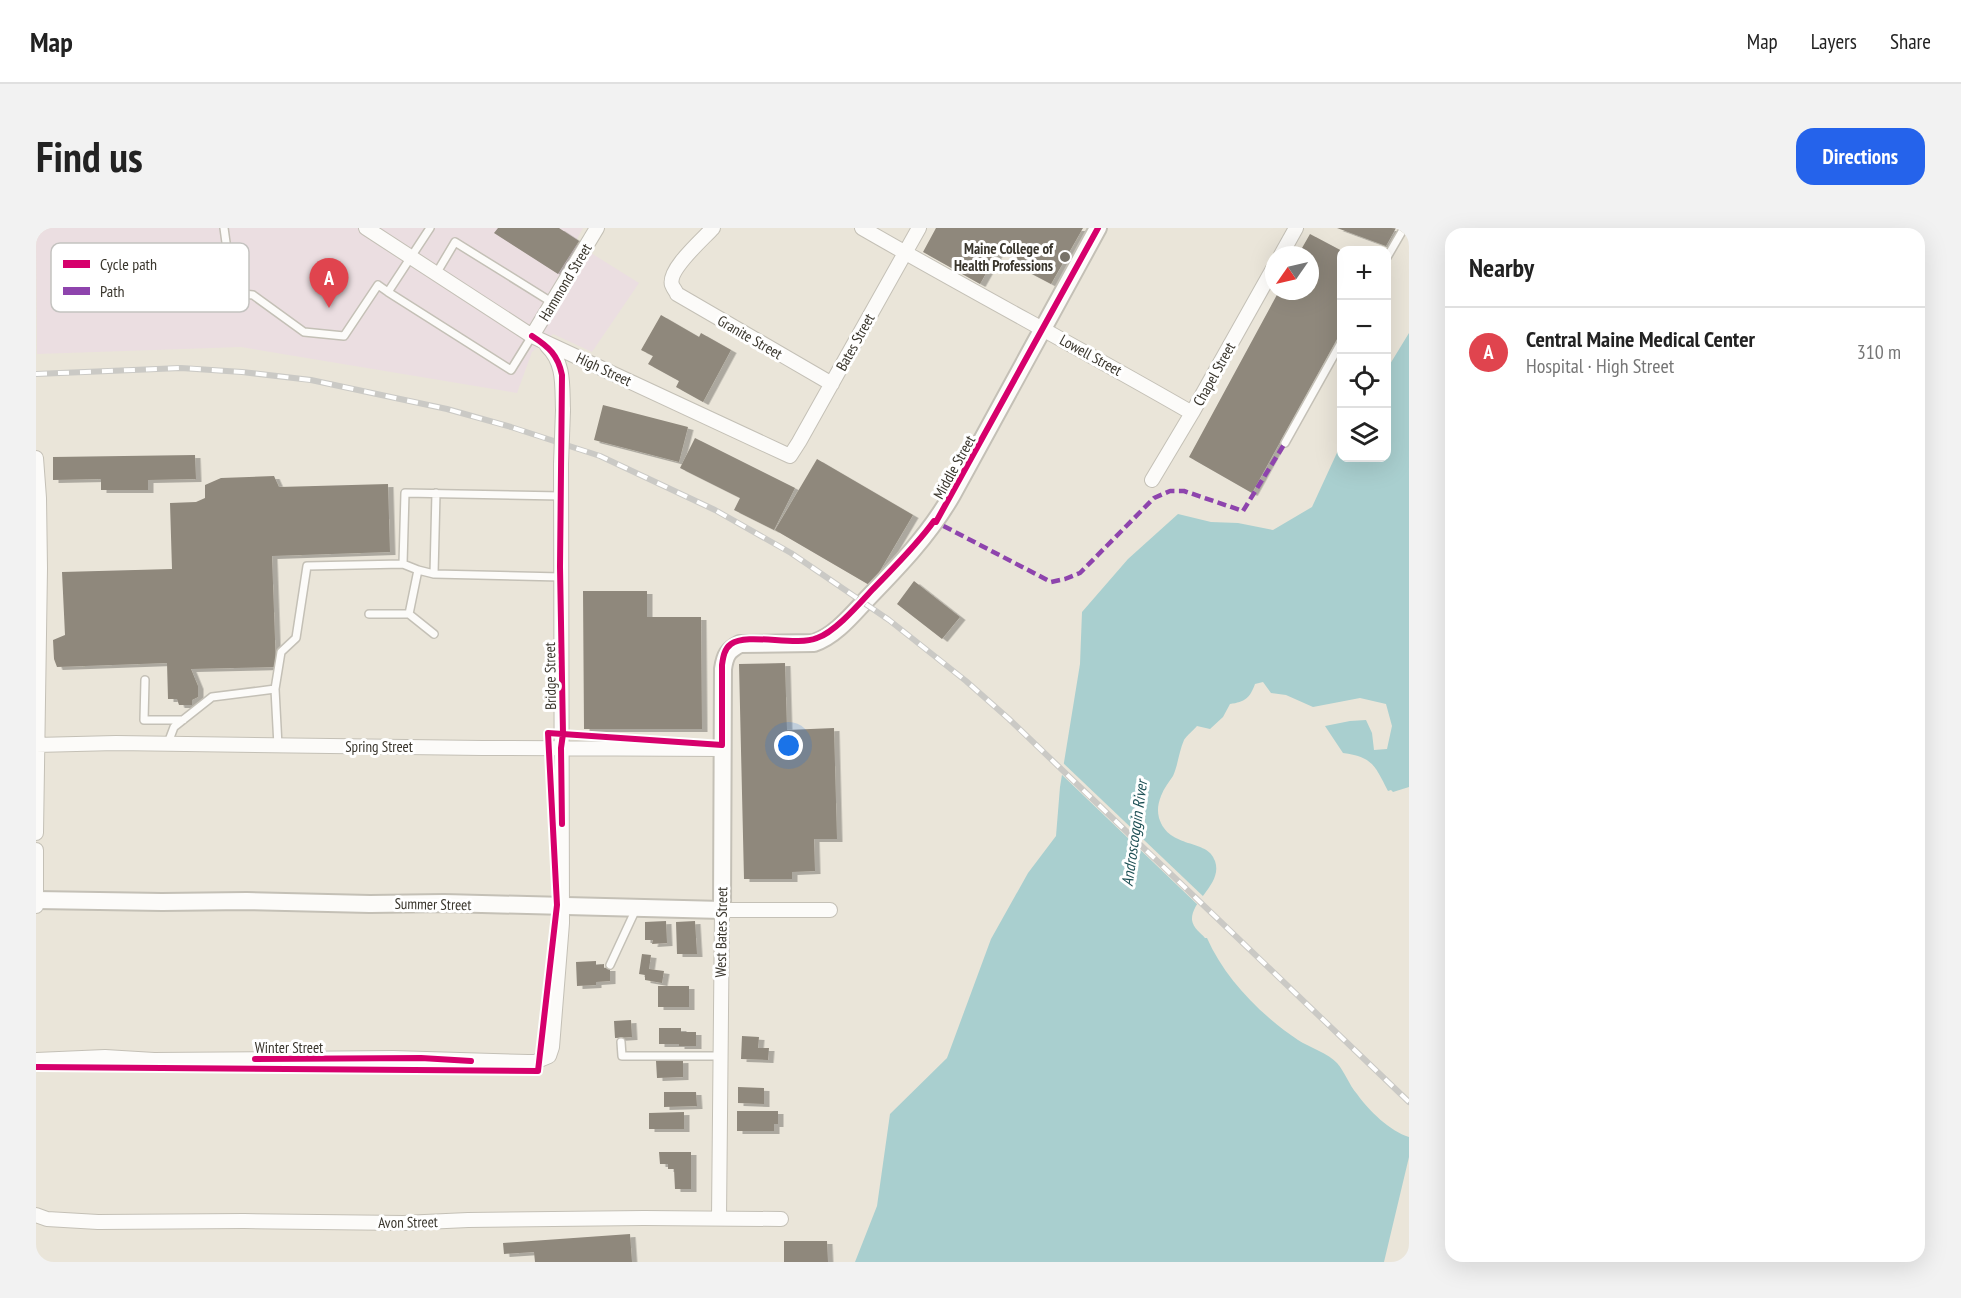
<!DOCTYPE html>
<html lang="en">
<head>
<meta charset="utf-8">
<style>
  :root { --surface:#fff; --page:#f2f2f2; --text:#222; --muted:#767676; --line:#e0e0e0; --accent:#2563eb }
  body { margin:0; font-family:"PT Sans Narrow",sans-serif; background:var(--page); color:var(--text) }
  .controls { position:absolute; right:18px; top:18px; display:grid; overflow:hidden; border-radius:12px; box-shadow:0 6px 24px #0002 }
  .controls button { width:54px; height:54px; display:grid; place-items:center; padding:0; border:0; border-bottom:2px solid var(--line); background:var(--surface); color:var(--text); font:30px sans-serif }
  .compass { position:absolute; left:1229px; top:18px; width:54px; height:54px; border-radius:50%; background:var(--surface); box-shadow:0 6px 24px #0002; rotate:236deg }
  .you { position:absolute; left:753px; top:518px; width:21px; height:21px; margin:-15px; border:4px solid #fff; border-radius:50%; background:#1a73e8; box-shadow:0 0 0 9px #1a73e833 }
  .badge { display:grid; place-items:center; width:39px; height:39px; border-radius:50%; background:var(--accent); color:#fff; font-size:20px; font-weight:700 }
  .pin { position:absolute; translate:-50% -50px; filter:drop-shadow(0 2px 3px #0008) }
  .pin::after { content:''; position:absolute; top:32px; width:21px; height:18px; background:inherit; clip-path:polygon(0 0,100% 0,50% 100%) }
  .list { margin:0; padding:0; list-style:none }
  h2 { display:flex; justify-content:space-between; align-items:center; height:78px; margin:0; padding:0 24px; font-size:26px }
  h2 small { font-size:20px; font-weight:400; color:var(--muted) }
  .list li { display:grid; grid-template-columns:39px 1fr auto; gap:18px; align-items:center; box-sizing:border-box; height:90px; padding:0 24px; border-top:2px solid var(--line) }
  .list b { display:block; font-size:22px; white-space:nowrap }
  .list p { margin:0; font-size:20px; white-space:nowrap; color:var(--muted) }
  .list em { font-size:20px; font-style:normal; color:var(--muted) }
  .icon { flex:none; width:33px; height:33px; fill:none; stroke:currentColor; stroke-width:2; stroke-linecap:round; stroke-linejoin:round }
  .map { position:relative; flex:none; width:1373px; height:1034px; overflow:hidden; border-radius:18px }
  header { display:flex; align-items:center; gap:36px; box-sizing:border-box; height:84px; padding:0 30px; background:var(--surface); border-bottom:2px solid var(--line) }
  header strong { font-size:28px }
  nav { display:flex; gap:33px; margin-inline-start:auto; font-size:21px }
  .intro { display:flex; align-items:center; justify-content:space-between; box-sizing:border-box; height:144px; padding:0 36px }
  h1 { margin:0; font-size:42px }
  .button { padding:15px 27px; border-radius:18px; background:var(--accent); color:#fff; font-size:21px; font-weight:700 }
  main { display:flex; gap:36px; padding:0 36px }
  aside { flex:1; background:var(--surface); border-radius:18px; box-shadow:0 6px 24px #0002 }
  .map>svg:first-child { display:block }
  .medical { fill:#ebdee1 }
  .water { fill:#a9cfcf }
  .pier { fill:#eae5d9 }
  .building { fill:#8f887c; filter:url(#shadow) }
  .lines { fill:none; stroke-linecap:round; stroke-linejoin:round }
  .service-casing { stroke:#c4c0b6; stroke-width:10 }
  .minor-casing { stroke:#c4c0b6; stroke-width:16 }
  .tertiary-casing { stroke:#c4c0b6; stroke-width:20 }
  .service { stroke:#fcfbf9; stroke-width:7 }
  .minor { stroke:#fcfbf9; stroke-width:14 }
  .tertiary { stroke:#fcfbf9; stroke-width:16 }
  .rail-casing { stroke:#cac9c5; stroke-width:6 }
  .rail { stroke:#fff; stroke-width:4; stroke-dasharray:11; stroke-linecap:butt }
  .minor-bridge-casing { stroke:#c4c0b6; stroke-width:16; stroke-linecap:butt }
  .minor-bridge { stroke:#fcfbf9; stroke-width:14 }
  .quiet { stroke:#8e44ad; stroke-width:4.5; stroke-dasharray:9 4.5; stroke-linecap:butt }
  .cycleway-casing { stroke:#fff; stroke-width:10 }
  .cycleway { stroke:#d6006c; stroke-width:6 }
  .poi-dot { fill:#787369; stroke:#fff; stroke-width:2 }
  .labels { text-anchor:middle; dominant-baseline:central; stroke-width:6; stroke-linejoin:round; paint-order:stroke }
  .poi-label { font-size:15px; font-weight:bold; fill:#3a362d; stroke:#fff; text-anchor:end }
  .street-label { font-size:15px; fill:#3a362d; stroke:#fff }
  .water-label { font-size:16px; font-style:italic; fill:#1e5055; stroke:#fff }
  .key { fill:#fff; stroke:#c4c3c0; stroke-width:1.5 }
  .key-label { font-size:16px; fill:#3a362d }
</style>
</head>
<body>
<header>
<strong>Map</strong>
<nav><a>Map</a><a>Layers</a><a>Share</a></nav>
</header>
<div class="intro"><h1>Find us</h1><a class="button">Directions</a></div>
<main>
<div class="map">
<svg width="1373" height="1034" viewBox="0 0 1373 1034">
  <defs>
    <filter id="shadow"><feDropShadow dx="5.5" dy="3" stdDeviation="0" flood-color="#0004"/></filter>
  </defs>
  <rect width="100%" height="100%" fill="#eae5d9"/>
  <!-- medical -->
  <path class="medical" d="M0,0H547L539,15L603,55L556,124L517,106L496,124L481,165L205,119L1,126Z"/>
  <!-- water -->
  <path class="water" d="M1373,105V559L1357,564L1355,562L1352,563C1339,538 1337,529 1307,525L1289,498L1314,493L1330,492L1336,505L1338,522L1351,521L1356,498L1350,476L1324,470L1277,479L1250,467L1235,465L1227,454L1219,456C1214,470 1209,474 1194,476L1187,489L1174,501L1161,498C1157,503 1151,507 1148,512C1143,523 1142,537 1137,548C1133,554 1128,560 1125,568C1122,576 1121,582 1123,590C1133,622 1172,610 1179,633C1187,656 1155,672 1156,692C1157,700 1165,705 1169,710H1171C1189,751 1225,787 1262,812C1273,819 1293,826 1301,835C1309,844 1313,857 1321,866C1333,883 1354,903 1373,909V929L1348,1034H819L841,978L854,886L911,830L955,711L992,645L1020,608L1024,559L1044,436L1046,384L1092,331L1142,286L1175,294L1202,295L1237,302L1276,279L1305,216L1306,230H1350L1351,141Z"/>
  <!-- pier -->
  <path class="pier" d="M1025,533L1170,671L1164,679L1023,544Z"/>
  <!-- building -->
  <path class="building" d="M462,0H523L543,13L522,46L458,5Z
    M900,0H1047L1015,56L977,36L984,24L967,15L944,56L887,24Z
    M1301,0H1360L1350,18Z
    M1274,6L1306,23V102L1216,265L1153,229L1243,63H1274V27H1262Z
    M625,87L663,109L665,105L695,122L667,174L640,159L643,153L612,136L617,128L605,122Z
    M567,177L652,199L643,234L558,212Z
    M659,210L759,260L738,302L698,282L704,270L644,240Z
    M159,227L160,251L112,252V262H65V251L17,252V229Z
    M781,231L877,287L835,358L739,302Z
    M238,248L243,259L352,256L354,324L236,328L240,439L155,441L162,458V469L156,472V477H143L141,471H132L131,435L21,439L18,431L17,412L29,407L26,344L136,341L134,275L160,274L169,270V257L185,250Z
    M878,353L924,389L906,411L861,376Z
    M547,363H611V389H665L666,501H548Z
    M749,435L751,502L798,500L801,611H778L779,643L756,644V651H708L703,436Z
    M630,693L631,715L616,716L617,712H609V694Z
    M659,693L661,726H641L640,694Z
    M606,726L615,727L613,741L628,743L626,755L609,752V747L603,746Z
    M560,733V737L568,736V740H574V753L560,754V757L541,758L540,734Z
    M622,758H653V779H622Z
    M595,792L596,809L579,810L578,793Z
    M623,800H645V804H660V818H643V816H623Z
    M706,808L723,809L722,820H733L732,832L705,831Z
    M647,832V849L621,850L620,833Z
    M702,859L728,860V876L702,875Z
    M628,864H660L661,878L628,879Z
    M701,883H742V896H738V903H701Z
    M648,884V901H613V885Z
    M623,924H655V961H639L638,941H632V936H624Z
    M594,1006L596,1034H499L498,1024L468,1026L467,1015Z
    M748,1013H791L792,1034H748Z"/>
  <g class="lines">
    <!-- service casing -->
    <g class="service-casing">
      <path id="service" d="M188,0L197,65L217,67L268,104L308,108L342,57L352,64
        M394,0L352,64L475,142L496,108
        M1350,31L1368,0
        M400,46L419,14L517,75
        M1249,215L1306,113
        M400,265L398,346L525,349
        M367,336L382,342L398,346
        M333,386H373L382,342
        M373,386L398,406
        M109,452L108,492H147
        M132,515L138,499L176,469L239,461
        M242,518L239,461L245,424L260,410L271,338L367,336L369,265L525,268
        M574,737L600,681
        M585,814L586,828H684"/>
    </g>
    <!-- minor casing -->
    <g class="minor-casing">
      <path id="minor" d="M330,0L496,108L754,228L763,214L883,0
        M677,0C667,11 631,42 636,57C636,58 641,65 641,66L796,156
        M826,0C935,63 1047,122 1156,185
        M1245,27L1260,0
        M496,108L561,0
        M511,118C529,135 526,159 527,182
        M0,230L3,270L4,340L0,605
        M1116,252L1156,185L1238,39
        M0,517L80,515L446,520L687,521
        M0,622V678
        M0,832L69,829L118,832L357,830L492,834H499L513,828L516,819L526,695L525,236
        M0,987L11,991L62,994L208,993L367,995L432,992L608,990L745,991
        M683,990L686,682H794"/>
    </g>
    <!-- tertiary casing -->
    <g class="tertiary-casing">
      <path id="tertiary" d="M0,672L126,674L211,673L334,676L408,675L686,682L687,441C689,427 692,422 704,416L778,415C799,408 816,387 831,371C863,338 893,307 916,267L1062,0"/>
    </g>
    <!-- service -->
    <use href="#service" class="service"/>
    <!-- minor -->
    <use href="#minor" class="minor"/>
    <!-- tertiary -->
    <use href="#tertiary" class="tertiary"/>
    <!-- rail casing -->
    <g class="rail-casing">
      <path id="rail" d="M0,146L145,140L206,144L275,152L411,181L475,199L564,228L679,282L755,325L853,392L930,453L973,491L1373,874"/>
    </g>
    <!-- rail -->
    <use href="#rail" class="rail"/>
    <!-- minor-bridge casing -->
    <g class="minor-bridge-casing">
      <path id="minor-bridge" d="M525,236L527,182"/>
    </g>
    <!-- minor-bridge -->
    <use href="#minor-bridge" class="minor-bridge"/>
    <!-- quiet -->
    <path class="quiet" d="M896,295L898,293L900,294L1015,354L1029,351L1044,345L1118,270L1134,263H1148L1207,283L1249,215"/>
    <!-- cycleway casing -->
    <g class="cycleway-casing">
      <path id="cycleway" d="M496,108C513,119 522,127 526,147L524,339L527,506L525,520L526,596
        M219,831L385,830L435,833
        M0,839L502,843L521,677L512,505L686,517V437C687,430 688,421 695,416C711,404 760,419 781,410C799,404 823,376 836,362C858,339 880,318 898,293L900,294L1062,0"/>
    </g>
    <!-- cycleway -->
    <use href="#cycleway" class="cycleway"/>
  </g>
  <!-- markers -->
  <circle class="poi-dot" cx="1029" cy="29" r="6"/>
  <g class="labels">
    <!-- poi labels -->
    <g class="poi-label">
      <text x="1017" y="20">Maine College of<tspan x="1017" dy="17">Health Professions</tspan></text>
    </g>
    <!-- street labels -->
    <g class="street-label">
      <text transform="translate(529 54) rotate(-59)">Hammond Street</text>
      <text transform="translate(714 109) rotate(30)">Granite Street</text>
      <text transform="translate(819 114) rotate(-61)">Bates Street</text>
      <text transform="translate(1055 127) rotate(29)">Lowell Street</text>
      <text transform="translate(568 141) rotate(25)">High Street</text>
      <text transform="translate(1178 146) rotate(-61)">Chapel Street</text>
      <text transform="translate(918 239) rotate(-61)">Middle Street</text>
      <text transform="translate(514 448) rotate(-91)">Bridge Street</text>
      <text x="343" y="518">Spring Street</text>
      <text transform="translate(397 676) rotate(1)">Summer Street</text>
      <text transform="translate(685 704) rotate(-89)">West Bates Street</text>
      <text x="253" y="819">Winter Street</text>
      <text transform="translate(372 994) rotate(-1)">Avon Street</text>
    </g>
    <!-- water labels -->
    <g class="water-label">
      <text transform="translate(1098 605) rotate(-82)">Androscoggin River</text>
    </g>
  </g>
  <!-- legend -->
  <rect x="15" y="15" width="198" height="69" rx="9" class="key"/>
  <rect x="27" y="32" width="27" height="8" fill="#d6006c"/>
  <rect x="27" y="59" width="27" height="8" fill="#8e44ad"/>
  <g class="key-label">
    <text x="64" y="42">Cycle path</text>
    <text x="64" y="69">Path</text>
  </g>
</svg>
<div class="controls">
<button>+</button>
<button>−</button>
<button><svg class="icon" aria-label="locate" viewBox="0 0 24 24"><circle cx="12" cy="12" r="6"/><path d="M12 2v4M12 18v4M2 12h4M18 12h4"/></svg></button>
<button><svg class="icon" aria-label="layers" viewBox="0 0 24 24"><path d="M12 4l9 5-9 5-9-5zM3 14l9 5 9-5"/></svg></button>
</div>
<svg class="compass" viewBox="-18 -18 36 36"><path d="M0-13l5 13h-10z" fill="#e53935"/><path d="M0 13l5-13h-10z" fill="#767676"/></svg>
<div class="you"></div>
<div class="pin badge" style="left:293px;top:80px;background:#e0444e">A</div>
</div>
<aside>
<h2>Nearby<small></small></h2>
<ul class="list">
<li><span class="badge" style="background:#e0444e">A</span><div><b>Central Maine Medical Center</b><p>Hospital · High Street</p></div><em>310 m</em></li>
</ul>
</aside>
</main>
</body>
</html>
